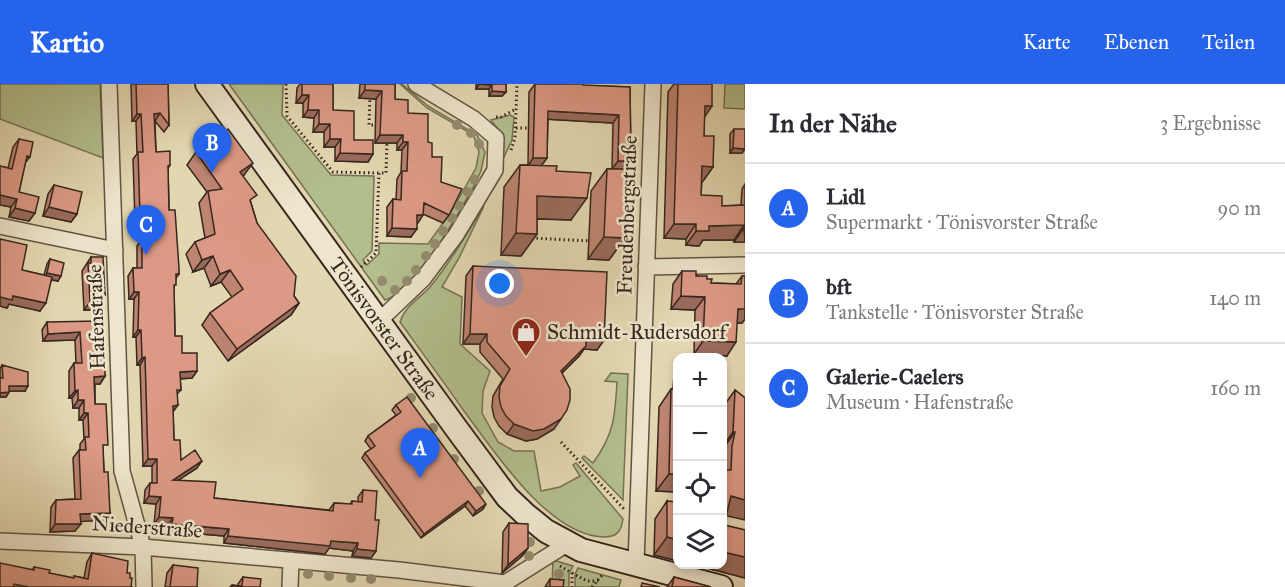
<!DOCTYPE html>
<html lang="de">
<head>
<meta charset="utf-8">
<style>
  :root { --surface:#fff; --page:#f7f7f7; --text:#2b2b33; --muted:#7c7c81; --line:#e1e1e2; --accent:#2563eb }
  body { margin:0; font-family:"IM FELL Great Primer",serif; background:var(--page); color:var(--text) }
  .controls { position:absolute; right:18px; bottom:18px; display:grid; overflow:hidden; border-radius:12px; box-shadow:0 3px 9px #0003 }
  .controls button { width:54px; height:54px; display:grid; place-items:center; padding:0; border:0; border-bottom:2px solid var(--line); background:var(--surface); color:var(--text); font:30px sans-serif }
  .you { position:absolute; left:500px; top:200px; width:21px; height:21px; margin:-15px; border:4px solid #fff; border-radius:50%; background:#1a73e8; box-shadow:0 0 0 9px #1a73e833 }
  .badge { display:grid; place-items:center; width:39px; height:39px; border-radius:50%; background:var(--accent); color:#fff; font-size:20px; font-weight:700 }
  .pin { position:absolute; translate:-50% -50px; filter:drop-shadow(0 2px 3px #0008) }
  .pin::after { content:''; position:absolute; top:32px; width:21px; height:18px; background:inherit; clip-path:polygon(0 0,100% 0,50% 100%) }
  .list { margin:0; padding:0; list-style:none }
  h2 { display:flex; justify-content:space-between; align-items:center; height:78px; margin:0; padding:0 24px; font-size:26px }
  h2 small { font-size:20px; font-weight:400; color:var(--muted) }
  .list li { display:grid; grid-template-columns:39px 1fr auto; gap:18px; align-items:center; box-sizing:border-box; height:90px; padding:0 24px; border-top:2px solid var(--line) }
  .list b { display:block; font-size:22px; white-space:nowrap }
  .list p { margin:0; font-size:20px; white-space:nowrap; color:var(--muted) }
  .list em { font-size:20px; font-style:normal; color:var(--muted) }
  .icon { flex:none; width:33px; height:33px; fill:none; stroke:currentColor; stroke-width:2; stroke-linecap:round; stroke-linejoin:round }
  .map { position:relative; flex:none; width:745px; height:503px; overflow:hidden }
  header { display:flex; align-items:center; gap:36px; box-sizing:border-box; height:84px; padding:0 30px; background:var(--accent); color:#fff }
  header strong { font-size:28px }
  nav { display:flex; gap:33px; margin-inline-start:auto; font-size:21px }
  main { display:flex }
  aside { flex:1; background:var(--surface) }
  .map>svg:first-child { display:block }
  .green { fill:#b3be8d; stroke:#757256; stroke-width:1.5 }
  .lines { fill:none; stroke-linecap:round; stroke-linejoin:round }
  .minor-casing { stroke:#625343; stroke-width:18 }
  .secondary-casing { stroke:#37271e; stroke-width:26 }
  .path { stroke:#37271e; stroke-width:3; stroke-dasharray:1.5 3; stroke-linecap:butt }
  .minor { stroke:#ede5cc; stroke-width:15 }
  .secondary { stroke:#ede5cc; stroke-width:22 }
  .tree { fill:#958b70 }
  .wall { fill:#bd8472; stroke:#37271e; stroke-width:1.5 }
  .shaded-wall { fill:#9a6b5d; stroke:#37271e; stroke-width:1.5 }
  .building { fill:#dc9985; stroke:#37271e; stroke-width:1.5 }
  .labels { text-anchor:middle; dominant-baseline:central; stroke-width:5; stroke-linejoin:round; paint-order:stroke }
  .street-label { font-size:21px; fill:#37271e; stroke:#ede5cc }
  .poi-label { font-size:21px; fill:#37271e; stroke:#ede5cc; text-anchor:start }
</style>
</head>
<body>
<header>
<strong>Kartio</strong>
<nav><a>Karte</a><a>Ebenen</a><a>Teilen</a></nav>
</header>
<main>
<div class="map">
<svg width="745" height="503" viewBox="0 0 745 503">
  <rect width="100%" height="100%" fill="#e3d7b1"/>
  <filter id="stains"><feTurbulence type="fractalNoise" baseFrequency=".00333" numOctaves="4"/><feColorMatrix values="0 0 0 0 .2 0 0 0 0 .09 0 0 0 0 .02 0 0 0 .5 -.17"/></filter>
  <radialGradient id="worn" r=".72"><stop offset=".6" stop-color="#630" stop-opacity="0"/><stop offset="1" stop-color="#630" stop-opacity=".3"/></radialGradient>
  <!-- green -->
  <path class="green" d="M0,0H100L103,74L0,35Z
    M229,0H283L282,31L331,91L374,92L372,167L363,176L367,181L379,170V159L428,160L451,128L476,84L479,68L474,53L465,46L427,24L400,0H402L428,22L477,51L485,68L481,87L474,102C457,131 417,206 385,216Z
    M725,0H745V25L724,24Z
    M510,31L514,33L512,56L504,73L500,48L491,36Z
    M484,122L459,174L442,203L462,213L460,260L490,287L483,307L482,329L498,358L514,367H534L541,407L560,403L580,392L573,381L576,379L623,435C621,448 617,453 603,453C548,451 494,367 464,327C443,297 421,267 400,238C405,222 419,215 430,203C451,178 467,149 484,122Z
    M611,289L628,290L623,416L582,374L584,372L593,379C614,350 615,333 617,298L605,297Z
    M553,476L573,482L569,490V503H552Z
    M578,484L621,496L619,503H575V490Z"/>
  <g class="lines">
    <!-- minor casing -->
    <g class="minor-casing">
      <path id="minor" d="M109,0L122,387L143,463L144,503
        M0,142L115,166
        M646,183L745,181
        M379,237L423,195L456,151L495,86L496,54L474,35L416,0
        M0,457L143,463L399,486L505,499L567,460
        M636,480L653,0
        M290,503L291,476"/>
    </g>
    <!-- secondary casing -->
    <g class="secondary-casing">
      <g id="secondary">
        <path id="s1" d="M207,0L456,344L507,413L525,430L546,447L581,466L721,503"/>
      </g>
    </g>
    <!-- path -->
    <path class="path" d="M286,0L287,32L333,88L379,89
      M370,12L369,41H379
      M496,33H501L516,25
      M516,44H532
      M511,66L515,54L517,0
      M532,154L590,157
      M361,183L376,169L379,89H386L387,57
      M561,358L624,425
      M560,482L572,489V503
      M572,489L587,497H598
      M592,503L603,490"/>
    <!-- minor -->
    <use href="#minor" class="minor"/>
    <!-- secondary -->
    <use href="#secondary" class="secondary"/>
  </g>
  <!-- trees -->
  <g class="tree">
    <circle cx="457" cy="41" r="5"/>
    <circle cx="471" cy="49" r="5"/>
    <circle cx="479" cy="60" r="5"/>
    <circle cx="475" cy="96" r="5"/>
    <circle cx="468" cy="108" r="5"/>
    <circle cx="459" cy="122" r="5"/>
    <circle cx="452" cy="134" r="5"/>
    <circle cx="443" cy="147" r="5"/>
    <circle cx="435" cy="160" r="5"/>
    <circle cx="426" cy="172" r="5"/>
    <circle cx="416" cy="186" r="5"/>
    <circle cx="382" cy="197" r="5"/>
    <circle cx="407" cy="197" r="5"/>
    <circle cx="395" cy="206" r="5"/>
    <circle cx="411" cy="314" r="5"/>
    <circle cx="433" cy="344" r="5"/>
    <circle cx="454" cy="375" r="5"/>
    <circle cx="479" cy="407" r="5"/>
    <circle cx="530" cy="458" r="5"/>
    <circle cx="529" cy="472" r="5"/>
    <circle cx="308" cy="490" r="5"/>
    <circle cx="559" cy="490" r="5"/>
    <circle cx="329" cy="492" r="5"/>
    <circle cx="351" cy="494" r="5"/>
    <circle cx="371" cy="495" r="5"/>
  </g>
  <!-- wall -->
  <path class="wall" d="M131,0H168L169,41L164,48L155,37L156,68L170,81L168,85L169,126L179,190L176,194L174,204L175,252L182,269L197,287L192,294L180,295L181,306L177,310L173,328L174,356L181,376L197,384L178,396L214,414L329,426L334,419L350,420L352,417L358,418V413L363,406L375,436L376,467L371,474L352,472L353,467L329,464L325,470L224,459V452L167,447L168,441L154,440L156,420L144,419L145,406L150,399H152V382H143L140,281H137L136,253H133L134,215H129L128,192L133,184H137V162L142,155H146L145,138H135L133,75L137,70L136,37H132Z
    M300,0H333V26L354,56L373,70L368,78L335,77V63H324V48H313L314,34L303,33V19H296L297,4Z
    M360,0H395V15L408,29L428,58L432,73L441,98L449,131L443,139L423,130L417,139L411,153L387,152V123L393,115L396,116L397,95L401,88L402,66H397V59H375L376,15L359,14Z
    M476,0H506V8L502,12H489V5H476Z
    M535,0L630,3L631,77L625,85V154L609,176L588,175L591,107L607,85H612L613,39L548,35L547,74L541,82L556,87L571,136L537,135V150L521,172L501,171L504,103L520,81H528L529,8Z
    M674,0H712L704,33V52L713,83L703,97H702L701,111L722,122L741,121L742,105L745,100V158H734V156H703L699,162L686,161V155L664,154L668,8Z
    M734,45L745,65L742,69H730V50Z
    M19,55L30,73L25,79L19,108L35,129L29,137L9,133L11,123L0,121V82L8,84L13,63Z
    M196,68L244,91L243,92L257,139L294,212L299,219L291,231L228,277L202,241L210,229L232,213L221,198L211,202L204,184L193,188L186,170L195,158L205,154L199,119L207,108L187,81Z
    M54,101L77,130L71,138L43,132L48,110Z
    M0,155L22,186L44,191L47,180L50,175L58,197L51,196L40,227L9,220L7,224L0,222Z
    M91,173L105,211L102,214V217L96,226H84L82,187Z
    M473,182L604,256L597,266L584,265L579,272L562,289L554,345L537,355L526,357L507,350L499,342L494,333L492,323L493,312L503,295L480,268V260H463L466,192Z
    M682,187L707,195L711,199L736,200L742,192H745V235L742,239H737L727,272L694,270L695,226L671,225L673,200Z
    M47,238L96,252L105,292L100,300H95V320L103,367L104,388L110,429L105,436L81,437L75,447L50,448L51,423L56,416L75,415L73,374L79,366H80V360L84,355L83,336H79V324H73L72,314H69V287L74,279H76L75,256L43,257L42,246Z
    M2,281L25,307H9V308L6,313H0V285Z
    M678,285V408L656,407L659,323L671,305H673L674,291Z
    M735,306L745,314L724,441L745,446V494L692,480H723V323Z
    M396,321L483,425L473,432L465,422L421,454L362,374L365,369L371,365L365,357L368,352L396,331L392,326Z
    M667,417L678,477L654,471L655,435Z
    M509,439L528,464L522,472L502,489L503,448Z
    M92,469L127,489L130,494L131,503H0L33,485L34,483L49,489L73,494L74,492L84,494L87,478Z
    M173,481L197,503H165L167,489Z
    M243,493L260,503H230L232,501L238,502V500Z
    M674,493L711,503H667Z
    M550,495L563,503H545Z"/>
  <!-- shaded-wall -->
  <path class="shaded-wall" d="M479,0L492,1L489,5H476Z
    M365,6L382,7L376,15L359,14Z
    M492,7L506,8L502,12H489Z
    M302,11H309L303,19H296Z
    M705,22H712L702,37Z
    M308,26H319L314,34L303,33Z
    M548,27L619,31L613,39L542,35Z
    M160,29L155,37H150L154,30Z
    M137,30H141L136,37H132Z
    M319,40H330L324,48H313Z
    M380,51H403L397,59H375Z
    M330,55H341L335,63H324Z
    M403,58H408L402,66H397Z
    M733,64L745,65L742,69H730Z
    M340,69L373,70L368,78L335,77Z
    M533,74H547L541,82H528Z
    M618,77H631L625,85H612Z
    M253,79L244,91L232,101L240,88Z
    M702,82L713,83L703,97H692Z
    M0,111L17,115L11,123L0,121Z
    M537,112L587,114L571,136L522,134Z
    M49,123L77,130L71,138L43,132Z
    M15,124L35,129L29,137L9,133Z
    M140,131H150L145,138H135Z
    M417,131H423L418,139H412Z
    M674,140H696L686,155L664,154Z
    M744,141L734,156H703L699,162L686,161L696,147L709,142Z
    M392,144L417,145L411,153L387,152Z
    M744,144L745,158H734Z
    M516,149L537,150L521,172L501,171Z
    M604,153L625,154L609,176L588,175Z
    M213,172L204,184L193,188L202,176Z
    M230,186L221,198L211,202L220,190Z
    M47,189L61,192L58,197L44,194Z
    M134,208H139L134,215H129Z
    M102,211H105L100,217H102L96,226H84L90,218Z
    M13,212L46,219L40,227L9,220L7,224L0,222V213Z
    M681,212L705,213L695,226L671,225Z
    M299,219L291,231L228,277L237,265Z
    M745,224V235L742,239L728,238L738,225Z
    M138,246H141L136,253H133Z
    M80,248L75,256L43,257L48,250Z
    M470,250H487L480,260H463Z
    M586,255L604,256L597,266L584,265L579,272L554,297Z
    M703,257L736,258L727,272L694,270Z
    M145,273L140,281H137L142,274Z
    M197,287L192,294L175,295L180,288Z
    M105,292L100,300H89L94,293Z
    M9,302H28L25,307H6Z
    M78,306L72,314H69L75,307Z
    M9,308L6,313H0V309Z
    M78,316H84L79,324H73Z
    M178,321L173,328V322Z
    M84,329H88L83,336H79Z
    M561,335L554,345L537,355L526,357L507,350L514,340Z
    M733,348H735L723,365V362Z
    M148,375H157L152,382H143Z
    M202,377L197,384L168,403L173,396Z
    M669,390H678V408L656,407Z
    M149,412L161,413L156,420L144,419Z
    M731,412L745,416V436L723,431Z
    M468,417L465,422L421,454L424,450Z
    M486,420L483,425L473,432L476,427Z
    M110,429L105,436L75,438L80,430Z
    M159,433L173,434L168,441L154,440Z
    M55,440H81L75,447L50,448Z
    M172,440L229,445L224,452L167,447Z
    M228,452L331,457L358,459L353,467L329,464L325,470L224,459Z
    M667,453L678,456V477L654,471Z
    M528,464L522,472L502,489L508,481Z
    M357,465L376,467L371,474L352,472Z
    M723,468L745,473V494L692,480H723Z
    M14,500L29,503H11Z"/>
  <!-- building -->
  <path class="building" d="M136,0H168L169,41L160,29L154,30L156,68L170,67V81L168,82L169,126H175L179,184V190H176V201H174L175,252H182V269H197V287L180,288L181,306H177L178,321L173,322L174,356H180L181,376L195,366L202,377L173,396L216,398L214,414L333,427L334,419L352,420V417L362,418L363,406L377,407L375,436H379L376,467L357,465L358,459L331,457L330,462L228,452L229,445L172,440L173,434L159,433L161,413L149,412L150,399H157V375H148L145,273L142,274L141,246H138L139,208H134L133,184H142V155H151L150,131H140L138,68H143L141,30H137Z
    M302,0H333V26L354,27V56H373V70L340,69L341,55H330V40H319V26H308L309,11H302Z
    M365,0H395V15L408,16V29L428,30V58L432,59V73H442L441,98L462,105L449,131L424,119L423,131H417V145L392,144L393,115L401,116L402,87H407L408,58H403V51H380L382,7L365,6Z
    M479,0H506V8L492,7V1Z
    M535,0H583V1L630,3L631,77H618L619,31L548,27L547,74H533Z
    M678,0H712V22H705L704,52H714L713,83L702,82L701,111L722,112V122L745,121V144L744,141L709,142V147H696V140H674Z
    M228,45L253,79L240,88L257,111L250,116L257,139L296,192L294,212L299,219L237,265L210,229L243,205L230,186L220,190L213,172L202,176L195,158L215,150L208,107L222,105L196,68Z
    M734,45H745V65L733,64Z
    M19,55L33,58L30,73L27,72L19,108L39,113L35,129L15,124L17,115L0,111V82L12,85Z
    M520,81L557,82L556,87L591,89L587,114L537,112V150L516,149Z
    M607,85H628L625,154L604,153Z
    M54,101L82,108L77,130L49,123Z
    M0,155L27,161L22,186L52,193L46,219L13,212L12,216L0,213Z
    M91,173H103L105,211H102V217L90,218L88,179H91Z
    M50,175L64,179L61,192L47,189Z
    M473,182L607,188L604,256L586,255V262L561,287L570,305V316L567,326L561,335L544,345L533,347L514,340L506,332L501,323L499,313L500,302L510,285L487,258V250H470Z
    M682,187H696V192H707V195H712L711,199L741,200L742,192H745V225H738L736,258L703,257L705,213L681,212Z
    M99,237V248H95V252L104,251L105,292L94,293L95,320H106L108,361H103L104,388H108L110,429L80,430L81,440H55L56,416L81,415L79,366H86L85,353H89L88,329H84V316H78V306L75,307L74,279H82L80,248L48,250L47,238Z
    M2,281L28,288V302H9V308L0,309V294H3Z
    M671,305H678V390H669Z
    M735,306L745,314V416L731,412L724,441L745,446V473L723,468V386H731L732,362L735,348H733Z
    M407,313L486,420L476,427L468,417L424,450L365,369L375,362L368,352L401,328L396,321Z
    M667,417L678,418V456L667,453Z
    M509,439L528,440V464L508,481Z
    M92,469L128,477L127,489H130V494H132L131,503H133H29L14,500L13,503H0V479L34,486V483L50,486L49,489L74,494V492L88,495Z
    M173,481L198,484L197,503H170Z
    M243,493L261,495L260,503H232V501L242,502Z
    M674,493L711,503H672Z
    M550,495L564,496L563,503H550Z
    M642,499L660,503H641Z"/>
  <!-- icons -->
  <defs>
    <g id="shop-pin" transform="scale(1.5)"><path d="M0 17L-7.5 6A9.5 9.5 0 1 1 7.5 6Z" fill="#8f2418" stroke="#ede5cc"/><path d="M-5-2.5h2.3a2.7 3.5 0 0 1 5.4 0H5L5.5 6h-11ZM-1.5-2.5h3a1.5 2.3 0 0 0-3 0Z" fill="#fff"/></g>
  </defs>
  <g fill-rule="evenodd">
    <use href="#shop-pin" x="526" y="248"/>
  </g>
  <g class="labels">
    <!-- street labels -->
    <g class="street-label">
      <text transform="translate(627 131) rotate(-88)">Freudenbergstraße</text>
      <text transform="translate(96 233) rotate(-92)">Hafenstraße</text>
      <text stroke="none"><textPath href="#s1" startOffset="302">Tönisvorster Straße</textPath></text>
      <text transform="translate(147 443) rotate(4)">Niederstraße</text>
    </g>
    <!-- poi labels -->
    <g class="poi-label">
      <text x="547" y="248">Schmidt-Rudersdorf</text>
    </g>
  </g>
  <rect width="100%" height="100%" filter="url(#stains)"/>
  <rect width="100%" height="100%" fill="url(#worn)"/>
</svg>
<div class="controls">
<button>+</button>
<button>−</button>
<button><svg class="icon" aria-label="locate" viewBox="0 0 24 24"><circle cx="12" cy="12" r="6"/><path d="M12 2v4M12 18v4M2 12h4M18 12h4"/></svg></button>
<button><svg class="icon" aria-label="layers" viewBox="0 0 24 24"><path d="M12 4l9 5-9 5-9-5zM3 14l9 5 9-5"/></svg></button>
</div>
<div class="you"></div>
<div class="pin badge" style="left:420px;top:394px">A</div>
<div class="pin badge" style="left:212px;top:89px">B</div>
<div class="pin badge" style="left:146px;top:171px">C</div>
</div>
<aside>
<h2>In der Nähe<small>3 Ergebnisse</small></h2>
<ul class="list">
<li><span class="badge">A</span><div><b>Lidl</b><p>Supermarkt · Tönisvorster Straße</p></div><em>90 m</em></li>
<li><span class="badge">B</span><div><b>bft</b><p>Tankstelle · Tönisvorster Straße</p></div><em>140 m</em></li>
<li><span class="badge">C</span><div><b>Galerie-Caelers</b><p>Museum · Hafenstraße</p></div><em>160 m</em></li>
</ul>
</aside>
</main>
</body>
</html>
